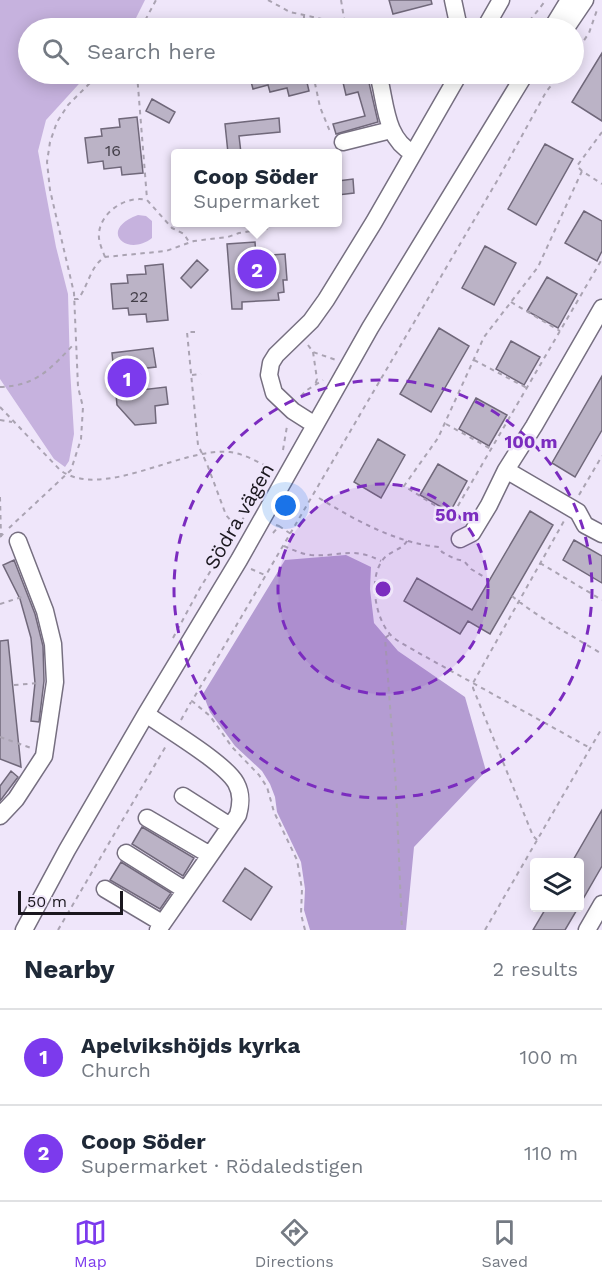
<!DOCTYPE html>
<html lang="en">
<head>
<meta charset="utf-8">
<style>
  :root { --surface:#fff; --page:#f2f2f3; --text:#1f2937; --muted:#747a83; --line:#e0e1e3; --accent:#7c3aed }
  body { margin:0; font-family:"Work Sans",sans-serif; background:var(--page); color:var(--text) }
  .controls { position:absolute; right:18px; bottom:18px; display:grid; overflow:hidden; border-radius:6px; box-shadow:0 3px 15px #0003 }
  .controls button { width:54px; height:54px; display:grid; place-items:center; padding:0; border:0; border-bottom:2px solid var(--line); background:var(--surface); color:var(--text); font:30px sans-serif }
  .scale { position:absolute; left:18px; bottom:15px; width:105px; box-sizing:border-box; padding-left:6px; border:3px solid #1a171e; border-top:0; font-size:16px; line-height:21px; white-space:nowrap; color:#1a171e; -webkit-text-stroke:4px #efe6fa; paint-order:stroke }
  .you { position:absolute; left:286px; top:506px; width:21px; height:21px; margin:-15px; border:4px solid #fff; border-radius:50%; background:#1a73e8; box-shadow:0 0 0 9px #1a73e833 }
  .badge { display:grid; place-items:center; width:39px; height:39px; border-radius:50%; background:var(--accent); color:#fff; font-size:20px; font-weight:700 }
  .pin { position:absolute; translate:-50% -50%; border:3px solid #fff; box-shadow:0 2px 6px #0006 }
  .popup { position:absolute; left:171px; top:149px; width:171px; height:78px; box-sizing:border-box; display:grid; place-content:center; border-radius:6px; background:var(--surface); filter:drop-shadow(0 2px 4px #0005); font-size:20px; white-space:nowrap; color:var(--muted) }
  .popup b { font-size:22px; color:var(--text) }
  .popup::after { content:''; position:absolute; left:50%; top:100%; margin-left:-12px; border:12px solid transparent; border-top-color:var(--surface) }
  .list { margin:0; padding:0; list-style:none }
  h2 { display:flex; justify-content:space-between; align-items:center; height:78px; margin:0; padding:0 24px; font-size:26px }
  h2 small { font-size:20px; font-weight:400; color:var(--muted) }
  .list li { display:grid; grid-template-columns:39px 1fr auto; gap:18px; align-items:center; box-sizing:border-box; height:96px; padding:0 24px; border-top:2px solid var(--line) }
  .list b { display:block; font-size:22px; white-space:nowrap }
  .list p { margin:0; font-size:20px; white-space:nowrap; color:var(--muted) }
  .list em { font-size:20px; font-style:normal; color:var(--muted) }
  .icon { flex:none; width:33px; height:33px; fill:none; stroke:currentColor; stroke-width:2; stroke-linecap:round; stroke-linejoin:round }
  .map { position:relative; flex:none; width:602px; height:930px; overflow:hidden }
  .search { position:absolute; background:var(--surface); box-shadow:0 3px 15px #0003; left:18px; right:18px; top:18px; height:66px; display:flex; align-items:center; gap:15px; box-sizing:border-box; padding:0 21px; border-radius:33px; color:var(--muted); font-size:22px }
  .sheet { height:270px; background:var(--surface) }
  nav { display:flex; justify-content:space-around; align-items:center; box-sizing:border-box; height:84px; border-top:2px solid var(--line); background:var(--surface); font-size:16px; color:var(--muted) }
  nav a { display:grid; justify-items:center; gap:3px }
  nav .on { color:var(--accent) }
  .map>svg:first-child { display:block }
  .green { fill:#c6b2de }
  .forest { fill:#b49cd2 }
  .building { fill:#bbb3c6; stroke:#70687a; stroke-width:1.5 }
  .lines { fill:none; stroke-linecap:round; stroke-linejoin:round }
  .minor-casing { stroke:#766f80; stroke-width:19 }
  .path { stroke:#aaa3b2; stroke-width:2; stroke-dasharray:4.5 4.5; stroke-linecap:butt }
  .minor { stroke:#fff; stroke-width:16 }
  .ring { fill:none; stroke:#7b2cbf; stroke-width:3; stroke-dasharray:10 8 }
  .labels { text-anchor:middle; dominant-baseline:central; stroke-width:5; stroke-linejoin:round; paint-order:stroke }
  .number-label { font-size:16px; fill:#423e48 }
  .street-label { font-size:20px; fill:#1a171e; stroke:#efe6fa }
  .centre { fill:#7b2cbf; stroke:#efe6fa; stroke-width:3 }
  .ring-label { font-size:18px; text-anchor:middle; font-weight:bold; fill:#7b2cbf; stroke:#efe6fa; stroke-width:5; stroke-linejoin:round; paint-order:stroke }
</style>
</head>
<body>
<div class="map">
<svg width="602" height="930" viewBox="0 0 602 930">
  <rect width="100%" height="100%" fill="#efe6fa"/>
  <!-- green -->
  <path class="green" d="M0,0H145L131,28H28V74H88L46,120L38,151L56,247L68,294L70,369L74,434L69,461L65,467L54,459L0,379Z
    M138,215L146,216L152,221V238C127,258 97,230 138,215Z"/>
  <!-- forest -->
  <path class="forest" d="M346,555L371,567L370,589L374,623L398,651L465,697L486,771L414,847L406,930H310L304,910L305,889L301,862L277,812L275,797L270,784L262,771L235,746L210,712L203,694L285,560Z"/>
  <!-- building -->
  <path class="building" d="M389,0H431L432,4L393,14Z
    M602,53V121L572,102Z
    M249,74H305L309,91L289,96L287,88L270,92L268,85L253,89Z
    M341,74H367L378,122L336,134L333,124L365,116L358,92L346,95Z
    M152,99L175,112L169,123L146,111Z
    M137,117L143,173L122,175L121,167L104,169L103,161L88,163L85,138L102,136L101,129L120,127L119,119Z
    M279,118L280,132L239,136L241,153H228L225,124Z
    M545,144L573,159L536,225L508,209Z
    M353,179L354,193L338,195V181Z
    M584,211L602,221V251L597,261L565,243Z
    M255,242L256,256L285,254L287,280H283L284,292L278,293L279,300L242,302V309H232L227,244Z
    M485,246L516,263L494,305L462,288Z
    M197,260L208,270L191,288L181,278Z
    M163,264L168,320L147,322L146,314L129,315L128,308L113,309L111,284L128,283L127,275L146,274L145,266Z
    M547,277L577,294L558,328L527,311Z
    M439,328L469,346L431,412L400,394Z
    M511,341L540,357L524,385L496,369Z
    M153,348L156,367L139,369L141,390L166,387L168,404L155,406L156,423L135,425L117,405L112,353Z
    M602,376V430L575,477L552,463Z
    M476,398L507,415L489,446L459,429Z
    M378,439L405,455L381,498L354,482Z
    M438,464L467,481L450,512L420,495Z
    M530,511L553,525L490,634L468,621L460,634L404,601L417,578L472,610Z
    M574,540L602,556V583L563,560Z
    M14,560L35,614L43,646L44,681L39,722L31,721L35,683L31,638L20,599L3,565Z
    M8,640L13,689L21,767L0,759V641Z
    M11,771L18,777L0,801V786Z
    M602,810V866L579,906V862H572Z
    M142,827L194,858L183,876L132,844Z
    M121,862L171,893L160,909L110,880Z
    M245,868L272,887L251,920L223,901Z
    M546,908H578L565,930H533Z"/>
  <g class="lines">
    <!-- minor casing -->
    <g class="minor-casing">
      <path id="minor" d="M453,0L459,28
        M485,28L501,0
        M552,28L569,0
        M566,28L585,0
        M380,74V82C386,108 387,140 413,153
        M343,142L391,130
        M315,425L293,411L274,393L269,375L271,363L276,355L311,321L326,300L374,222L459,74
        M506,470L578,512L585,525L602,534
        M460,539L472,533L489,505L506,470L534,426L602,308
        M146,714C167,729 225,763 236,783C242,794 241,804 238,815L158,930
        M183,796L230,826
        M0,816L16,799L44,756L55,682L53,644L45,611L18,541
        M147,818L210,855
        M126,853L185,890
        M105,889L162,923
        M24,930L67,850L146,714L239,560L370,328L525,74
        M587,930L602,904"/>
    </g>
    <!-- path -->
    <path class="path" d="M268,0L290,12L345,24L348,28
      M341,0L345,24
      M304,16V28
      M141,28L156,0
      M524,28L546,0
      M574,55L589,33L597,10
      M137,74L147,199
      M313,74L320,107L331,134
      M602,132L577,166L582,171L602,184
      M582,171L538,267L484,337L438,438L404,486L452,516L602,259
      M105,257C102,249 98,241 99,233C101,212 126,195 147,200L172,228L184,234L189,242
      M74,299H78C88,287 90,266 105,257L166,251L194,241L228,237L239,233L271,228
      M511,302L560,331
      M195,332H187L198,445L207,464L226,515L237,528
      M308,345L313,352L336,360
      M313,352L317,379L315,385
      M474,360L527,388
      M192,375L201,374
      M0,387C37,386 51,368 75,343
      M301,396L307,390L323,380
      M0,407L60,470C102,501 181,447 230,452C244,454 256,461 268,467
      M0,420L12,422
      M446,424L491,449
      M283,450L287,426
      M579,495L602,456
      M0,497L1,537
      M319,498C355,520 396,543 439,547L442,552L455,559L464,561L471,569L489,580
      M279,526L291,534
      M9,528L71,470L81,439L83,407L78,387L74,293L50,190L47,162L50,142L57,122L68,105L99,74
      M273,533L279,526L276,525
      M0,537L5,532
      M407,541C401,551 388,551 382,561C369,579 375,616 389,633C395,641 408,646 417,652L590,748
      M284,546C293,550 302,554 311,555C340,557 352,546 381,561
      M540,563L602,600
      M251,569L265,575
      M512,596C540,619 571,635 602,654
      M0,604L25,596
      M389,635L385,638L396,787L402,930
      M173,638L200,588L251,506
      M14,685L40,683
      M181,720L191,702
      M0,737L31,748
      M537,840L533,836L473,688V683L564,521
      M58,930L166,746
      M305,930L301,914L302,889L297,860L274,812L267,787L259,775L232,747L210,716L192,701L497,181L546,92L560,74
      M485,930L602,728"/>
    <!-- minor -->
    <use href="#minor" class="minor"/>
  </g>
  <!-- distance rings -->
  <circle cx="383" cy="589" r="105" fill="#7b2cbf" fill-opacity=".12"/>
  <g class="ring">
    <circle cx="383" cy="589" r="105"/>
    <circle cx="383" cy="589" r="209"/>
  </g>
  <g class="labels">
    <!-- number labels -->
    <g class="number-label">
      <text x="113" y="150">16</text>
      <text x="139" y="296">22</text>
    </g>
    <!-- street labels -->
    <g class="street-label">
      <text transform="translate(239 516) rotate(-60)">Södra vägen</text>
    </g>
  </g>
  <circle cx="383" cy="589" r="9" class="centre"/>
  <g class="ring-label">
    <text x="531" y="448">100 m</text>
    <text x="457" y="521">50 m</text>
  </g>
</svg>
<div class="controls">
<button><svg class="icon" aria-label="layers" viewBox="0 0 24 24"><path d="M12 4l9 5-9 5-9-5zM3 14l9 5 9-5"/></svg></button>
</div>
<div class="scale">50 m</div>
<div class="you"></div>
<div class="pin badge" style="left:127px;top:378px">1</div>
<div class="pin badge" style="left:257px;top:269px">2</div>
<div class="popup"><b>Coop Söder</b>Supermarket</div>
<div class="search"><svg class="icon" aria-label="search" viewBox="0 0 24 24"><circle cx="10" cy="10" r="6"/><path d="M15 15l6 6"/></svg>Search here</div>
</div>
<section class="sheet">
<h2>Nearby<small>2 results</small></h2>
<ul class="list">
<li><span class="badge">1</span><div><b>Apelvikshöjds kyrka</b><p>Church</p></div><em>100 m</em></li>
<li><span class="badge">2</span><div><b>Coop Söder</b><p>Supermarket · Rödaledstigen</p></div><em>110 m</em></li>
</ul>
</section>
<nav>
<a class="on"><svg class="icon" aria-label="map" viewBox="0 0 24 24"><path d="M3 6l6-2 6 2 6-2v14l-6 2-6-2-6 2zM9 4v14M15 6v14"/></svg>Map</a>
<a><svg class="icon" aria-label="directions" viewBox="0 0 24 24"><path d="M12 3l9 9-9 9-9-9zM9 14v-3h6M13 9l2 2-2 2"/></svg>Directions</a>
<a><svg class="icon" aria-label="saved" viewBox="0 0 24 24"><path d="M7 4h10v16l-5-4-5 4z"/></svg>Saved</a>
</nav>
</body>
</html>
